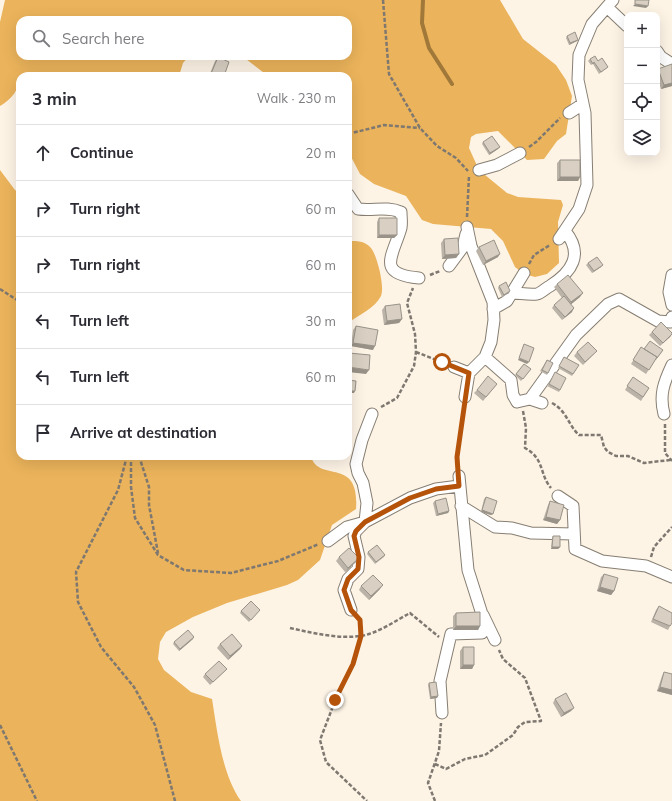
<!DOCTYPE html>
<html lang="en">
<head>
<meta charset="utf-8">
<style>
  :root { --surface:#fff; --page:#f2f2f3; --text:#2b2b33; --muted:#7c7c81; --line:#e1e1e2 }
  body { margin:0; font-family:Mulish,sans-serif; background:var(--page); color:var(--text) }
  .controls { position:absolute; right:12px; top:12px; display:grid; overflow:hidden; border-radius:8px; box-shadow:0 4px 16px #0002 }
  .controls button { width:36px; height:36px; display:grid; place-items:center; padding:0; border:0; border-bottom:1px solid var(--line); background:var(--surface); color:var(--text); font:20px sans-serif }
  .stop { position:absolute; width:12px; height:12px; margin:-9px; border:3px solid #b45309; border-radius:50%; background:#fff }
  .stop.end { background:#b45309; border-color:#fff; box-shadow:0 1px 4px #0008 }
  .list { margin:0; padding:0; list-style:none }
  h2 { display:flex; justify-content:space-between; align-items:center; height:52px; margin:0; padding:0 16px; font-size:17px }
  h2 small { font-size:13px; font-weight:400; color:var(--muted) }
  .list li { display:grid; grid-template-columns:26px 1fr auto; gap:12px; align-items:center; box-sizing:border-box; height:56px; padding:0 16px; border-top:1px solid var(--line) }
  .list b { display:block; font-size:15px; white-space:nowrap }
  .list em { font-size:13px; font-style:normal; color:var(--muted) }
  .icon { flex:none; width:22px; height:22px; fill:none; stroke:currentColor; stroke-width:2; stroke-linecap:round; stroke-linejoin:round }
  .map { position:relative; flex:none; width:672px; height:801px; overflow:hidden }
  .search { position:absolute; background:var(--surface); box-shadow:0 4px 16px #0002; left:16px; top:16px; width:336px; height:44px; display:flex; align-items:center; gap:10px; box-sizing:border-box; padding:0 14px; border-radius:12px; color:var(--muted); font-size:15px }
  .panel { position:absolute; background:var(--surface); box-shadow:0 4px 16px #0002; left:16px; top:72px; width:336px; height:388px; border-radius:12px }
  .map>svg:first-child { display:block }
  .forest { fill:#ebb35b }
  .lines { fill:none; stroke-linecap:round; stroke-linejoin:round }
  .stream { stroke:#a07839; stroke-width:4 }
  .minor-casing { stroke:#867e72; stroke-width:13 }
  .path { stroke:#7e7870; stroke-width:2.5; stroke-dasharray:4 2; stroke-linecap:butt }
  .minor { stroke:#fff; stroke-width:11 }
  .wall { fill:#bbb3a8 }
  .shaded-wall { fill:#989288 }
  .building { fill:#d9d0c3; stroke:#989288 }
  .route { stroke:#b45309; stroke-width:5 }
</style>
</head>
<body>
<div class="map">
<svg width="672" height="801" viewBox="0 0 672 801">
  <rect width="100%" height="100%" fill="#fdf4e6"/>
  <!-- forest -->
  <path class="forest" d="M5,0H500L523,39L556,65L566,80L572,96L566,134L557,141L544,159L527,160L498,131L476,134L471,137L469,148L479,170L507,193L518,197L561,200L563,205L558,222L559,263L547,274L535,277L524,274L515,267L503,241L491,229L433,224L422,220L406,196L374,184L360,174L348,151V76H268L242,56H348V20H20V56H189L183,63L179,76H20C20,89 11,100 0,106V22Z
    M0,170L15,190L20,193V456H311C318,484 360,455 356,509L332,525L320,560L298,580L287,585L227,603L193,617L166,632L160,642L158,659L164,670L191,692L212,699C217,730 222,775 241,801H0Z
    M352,241C360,241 366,242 371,248C377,255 385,287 381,296C375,308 359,315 348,323V258Z"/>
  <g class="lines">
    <!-- stream -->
    <path class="stream" d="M423,0L422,23L429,48L452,84"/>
    <!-- minor casing -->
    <g class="minor-casing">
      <path id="minor" d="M608,8L627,26
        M657,51L661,57L672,64
        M569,113L583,104
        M479,170L497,165L520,153
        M348,194L358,209C374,211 386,206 401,212C401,217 402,223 401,228C393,256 375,274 419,278
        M559,239L579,209L587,185L585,113L578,80L579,55L592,24L613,0
        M449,266L463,247L466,234
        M672,275L669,292L672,305
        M512,293C519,293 529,295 537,294C541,293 546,288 550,286C572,272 584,254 565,231
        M493,309L507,301L524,273
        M485,357L511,380L513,395L517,402L530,399L576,335L608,304L619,299L658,321L670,322L672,317
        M454,367L469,373
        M465,397L469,373L485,357L491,342L494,320L493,302L471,246L467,227
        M530,399L542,403
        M664,414C659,395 664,382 672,365
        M558,496L573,506L575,549L602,561L646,566L672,577
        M461,506L495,527L512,528L531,533L574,534
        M328,541L347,527L365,522L410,498L436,489L459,486
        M351,610L344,590L348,579L358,569L359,557L354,536L356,531L365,522L367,503L363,483L358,473L356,464L362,440L372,414
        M483,615L495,640
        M442,713L440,681L451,634L482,633L481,611L468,570L459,476"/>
    </g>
    <!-- path -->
    <path class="path" d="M383,0L389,74L420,128L437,146L456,158L468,171
      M348,134L384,125L420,128
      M529,147L536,142L560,118
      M467,217L469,176
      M529,264L534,255L550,245
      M430,275L440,271
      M0,289L20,302
      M416,352L444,363
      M552,403C567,411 568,425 579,435H601L604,447L608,452L616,456H628L644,463L670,460
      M381,407L397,398L414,366L416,352L415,334L407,303L413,288
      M523,411L526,428L525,448C545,459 539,474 551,488
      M665,424V453L672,461
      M127,456L118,490L76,572L78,602L101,647L134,687L155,725L175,801
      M131,456V487L135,518L158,555L184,570L231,573L278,561L319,544
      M139,456L149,487V505L158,553
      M458,466L457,457L464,407
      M651,557L654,547L672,527
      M358,617L360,620L361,636L353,664L340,688L320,740L326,762L367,801
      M290,628C313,633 337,639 360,636C377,634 395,621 410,613L439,637
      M0,725L37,801
      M435,764L446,769L465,759L485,755L513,735L518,727L525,722L541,721L525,678L503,659L499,650
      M435,801L428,783L439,751L441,723"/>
    <!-- minor -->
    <use href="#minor" class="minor"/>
  </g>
  <!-- wall -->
  <path class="wall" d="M567,36L577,41L569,45L566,38Z
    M218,57L224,76H209L215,61Z
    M590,59L598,61L608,67L607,68L599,74L593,64L591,65L588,61Z
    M658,69L672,86L661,89L657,77V70Z
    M483,142L498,149L489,155L482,144Z
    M560,160L580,177L578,181H557V163Z
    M379,218L397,235L394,238H377V222Z
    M444,239L459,254L456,258L442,259L441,243Z
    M479,247L498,257L483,265L476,251Z
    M588,263L601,267L592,273L586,265Z
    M557,284L580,297L571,304L572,312L562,320L552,308L554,305L562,298L554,287Z
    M499,286L509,293L502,297L498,288Z
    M385,306L402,319L399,323L384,325L382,310Z
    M356,326L373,350L351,346L353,330Z
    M652,332L672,334L670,337L660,346L649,335Z
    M644,349L663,350L656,360H655L646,374L631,364L639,351Z
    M577,352L594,354L583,365L574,356Z
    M564,357L579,365L572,376L558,368Z
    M547,360L553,363L547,375L540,371Z
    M524,364L531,369L521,381L515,375Z
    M554,374L560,390L559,392L547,386Z
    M633,377L649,388L641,401L625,390Z
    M497,384L483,401L474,393L477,390Z
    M486,497L493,514L491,515L481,512L484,499Z
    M435,501L449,511L448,513L436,516L433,503Z
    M550,501L560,520L557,524L543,520L548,505Z
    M553,536L560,547L558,549H551L552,538Z
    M368,552L385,555L384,557L375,564L367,554Z
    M339,557L356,562L345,572L336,561Z
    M604,574L614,591L611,595L597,591L601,577Z
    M361,586L380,589L369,600L359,590Z
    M659,606L670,626L668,630L651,622L656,610Z
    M260,610L249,622L240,613L241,611Z
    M456,613L480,626L478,630H453V616Z
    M193,639L179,651L173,644L174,642Z
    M220,644L242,646L240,649L228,660L217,648Z
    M463,647L474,665L472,669H460V651Z
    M227,669L224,672L210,685L203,677L205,674Z
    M664,672L672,674V695L657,691L662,676Z
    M429,683L438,696L437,698L430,699L428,685Z
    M555,699L571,711L561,717L553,703Z"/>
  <!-- shaded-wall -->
  <path class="shaded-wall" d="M635,4L648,6L646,8L633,6Z
    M578,40L577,41L569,45L570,43Z
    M672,83V86L661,89L664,85Z
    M500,147L498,149L489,155L490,153Z
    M560,177H580L578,181H557Z
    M379,235H397L394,238H377Z
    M459,254L456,258L442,259L445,255Z
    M500,254L498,257L483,265L486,261Z
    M603,265L601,267L592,273L594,271Z
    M510,291L509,293L502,297L504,295Z
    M583,293L580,297L569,306L571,302Z
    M574,308L572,312L562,320Z
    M402,319L399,323L384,325L387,321Z
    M672,334L670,337L660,346Z
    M353,343L375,346L373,350L351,346Z
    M519,358L529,362L527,364L518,360Z
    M348,367L369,370L366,374L348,372Z
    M348,391H355L354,393H348Z
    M318,456H336L335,458L318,457Z
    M482,510L493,514L491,515L481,512Z
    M449,511L448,513L436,516L438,514Z
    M546,517L560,520L557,524L543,520Z
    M552,547H560L558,549H551Z
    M359,558L356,562L345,572L348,568Z
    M383,585L380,589L369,600L371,596Z
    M600,587L614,591L611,595L597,591Z
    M456,626H480L478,630H453Z
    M194,637L193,639L179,651L180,649Z
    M242,646L240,649L228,660L230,656Z
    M463,665H474L472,669H460Z
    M660,687L672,690V695L657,691Z
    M438,696L437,698L430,699L431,697Z
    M574,708L571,711L561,717L564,713Z"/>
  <!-- building -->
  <path class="building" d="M635,0H649L648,6L635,4Z
    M575,32L578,40L570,43L567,36Z
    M595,56L598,61L602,58L608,67L601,72L594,62L593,64L590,59Z
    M218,57L229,62L224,76H210Z
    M672,64V83L664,85L658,69Z
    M492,136L500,147L490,153L483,142Z
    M560,160H580V177H560Z
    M379,218H397V235H379Z
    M458,238L459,254L445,255L444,239Z
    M494,240L500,254L486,261L479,247Z
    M597,257L603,265L594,271L588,263Z
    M568,275L583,293L571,302L557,284Z
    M506,282L510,291L504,295L499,286Z
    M564,296L574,308L565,317L554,305Z
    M400,304L402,319L387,321L385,306Z
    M661,322L672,333V334L663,343L652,332Z
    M356,326L378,330L375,346L353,343Z
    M650,341L663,350L657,358V357L644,349Z
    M588,342L597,351L585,362L577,352Z
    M524,344L534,348L529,362L519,358Z
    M641,347L657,357L649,370L633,360Z
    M349,353L370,355L369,370L348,367Z
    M564,357L579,365L573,374L559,366Z
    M547,360L553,363L548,373L542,370Z
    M524,364L531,369L523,379L516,374Z
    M555,372L566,378L560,390L549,384Z
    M488,376L497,384L486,397L477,390Z
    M633,377L649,388L643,397L627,386Z
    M348,380L356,381L355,391H348Z
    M486,497L497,501L493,514L482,510Z
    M446,498L449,511L438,514L435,501Z
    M550,501L564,505L560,520L546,517Z
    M553,536H560V547H552Z
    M377,545L385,555L376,562L368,552Z
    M349,548L359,558L348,568L339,557Z
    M604,574L618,578L614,591L600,587Z
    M373,575L383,585L371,596L361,586Z
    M251,601L260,610L251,620L241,611Z
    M659,606L672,613V623L670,626L653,619Z
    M480,612V626H456V613Z
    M188,630L194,637L180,649L174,642Z
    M232,634L242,646L230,656L220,644Z
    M463,647H474V665H463Z
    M219,661L227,669L213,682L205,674Z
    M664,672L672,674V690L660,687Z
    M436,682L438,696L431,697L429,683Z
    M566,693L574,708L564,713L555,699Z"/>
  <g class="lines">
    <!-- route -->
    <path class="route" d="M335,700L353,664L361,636L360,620L351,610L344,590L348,579L358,569L359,557L354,536L356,531L365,522L410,498L436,489L459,486L457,457L469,373L442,362"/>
  </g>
</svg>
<div class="controls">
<button>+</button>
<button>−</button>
<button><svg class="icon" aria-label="locate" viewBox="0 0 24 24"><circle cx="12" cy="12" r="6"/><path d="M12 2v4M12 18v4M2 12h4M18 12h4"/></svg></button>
<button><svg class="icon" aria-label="layers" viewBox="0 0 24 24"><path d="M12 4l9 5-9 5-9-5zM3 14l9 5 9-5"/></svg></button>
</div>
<div class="stop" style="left:442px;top:362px"></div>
<div class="stop end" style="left:335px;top:700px"></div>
<div class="search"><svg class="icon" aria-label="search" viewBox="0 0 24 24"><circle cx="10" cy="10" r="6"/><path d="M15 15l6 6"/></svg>Search here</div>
<section class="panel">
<h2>3 min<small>Walk · 230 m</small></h2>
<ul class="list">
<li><svg class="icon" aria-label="ahead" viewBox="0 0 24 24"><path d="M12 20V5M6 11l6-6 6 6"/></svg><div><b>Continue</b></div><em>20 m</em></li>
<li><svg class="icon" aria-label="right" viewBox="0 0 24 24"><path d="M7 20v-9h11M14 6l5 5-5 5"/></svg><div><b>Turn right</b></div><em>60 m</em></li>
<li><svg class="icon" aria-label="right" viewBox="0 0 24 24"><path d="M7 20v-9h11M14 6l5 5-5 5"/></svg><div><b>Turn right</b></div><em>60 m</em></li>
<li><svg class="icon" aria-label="left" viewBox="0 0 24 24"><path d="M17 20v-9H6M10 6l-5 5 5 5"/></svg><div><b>Turn left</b></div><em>30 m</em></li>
<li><svg class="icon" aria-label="left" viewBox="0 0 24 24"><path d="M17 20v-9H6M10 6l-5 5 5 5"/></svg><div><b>Turn left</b></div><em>60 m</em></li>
<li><svg class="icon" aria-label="arrive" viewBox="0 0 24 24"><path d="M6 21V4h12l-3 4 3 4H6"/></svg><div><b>Arrive at destination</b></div></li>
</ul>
</section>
</div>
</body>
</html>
